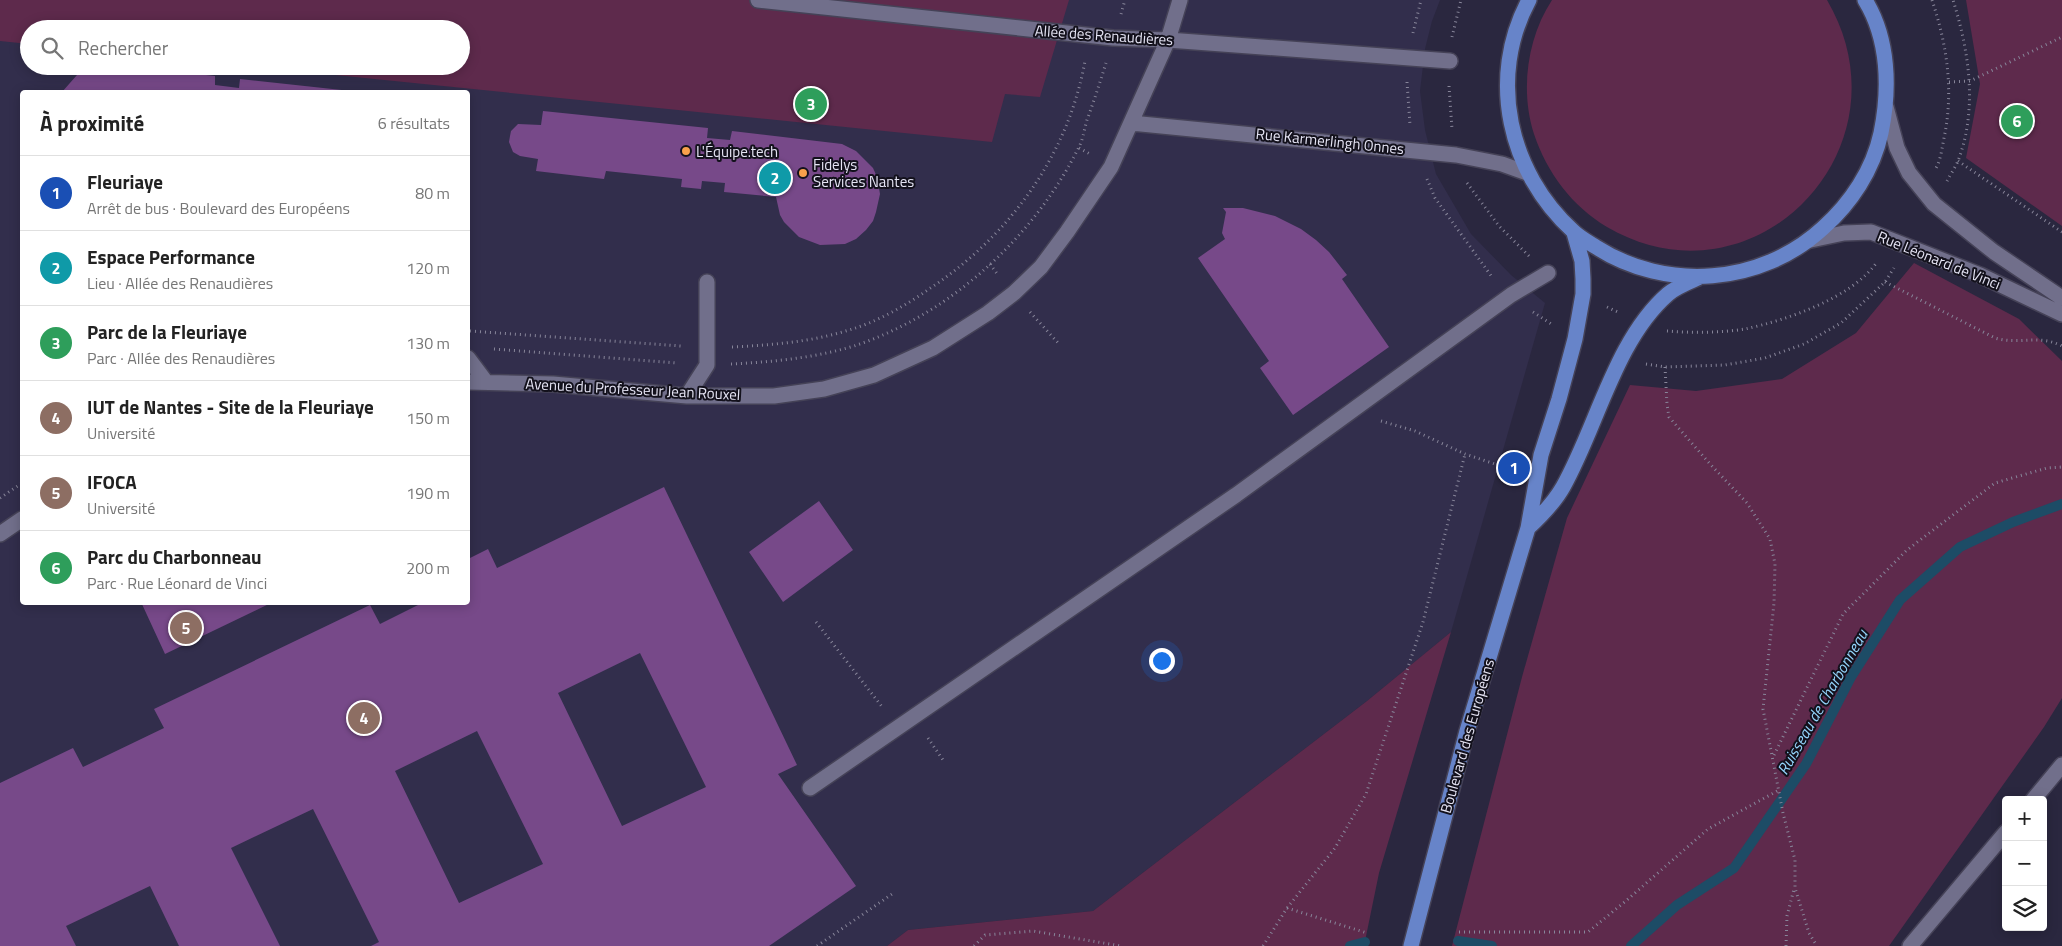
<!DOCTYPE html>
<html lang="fr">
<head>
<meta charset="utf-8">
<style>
  :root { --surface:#fff; --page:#f2f2f2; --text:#222; --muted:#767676; --line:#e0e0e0; --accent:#1a73e8 }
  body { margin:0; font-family:"Titillium Web",sans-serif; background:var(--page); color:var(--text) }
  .controls { position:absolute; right:15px; bottom:15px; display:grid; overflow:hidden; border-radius:5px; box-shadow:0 2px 12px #0003 }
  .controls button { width:45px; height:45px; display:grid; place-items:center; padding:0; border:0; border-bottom:1px solid var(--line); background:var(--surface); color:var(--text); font:25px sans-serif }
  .you { position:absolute; left:1161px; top:660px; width:18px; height:18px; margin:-12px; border:4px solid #fff; border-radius:50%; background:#1a73e8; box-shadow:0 0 0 8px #1a73e833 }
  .badge { display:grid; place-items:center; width:32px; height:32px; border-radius:50%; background:var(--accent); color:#fff; font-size:16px; font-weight:700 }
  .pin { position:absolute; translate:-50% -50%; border:2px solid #fff; box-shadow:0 1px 5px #0006 }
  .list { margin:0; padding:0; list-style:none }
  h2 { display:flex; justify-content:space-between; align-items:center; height:65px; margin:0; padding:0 20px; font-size:21px }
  h2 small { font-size:16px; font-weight:400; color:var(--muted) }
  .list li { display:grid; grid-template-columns:32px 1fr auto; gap:15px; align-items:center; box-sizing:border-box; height:75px; padding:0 20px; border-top:1px solid var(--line) }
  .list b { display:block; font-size:19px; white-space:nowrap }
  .list p { margin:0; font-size:16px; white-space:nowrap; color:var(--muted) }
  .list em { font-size:16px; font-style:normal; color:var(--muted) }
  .icon { flex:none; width:28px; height:28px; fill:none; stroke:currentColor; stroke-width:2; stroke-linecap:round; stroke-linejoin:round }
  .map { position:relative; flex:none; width:2062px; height:946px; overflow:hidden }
  .search { position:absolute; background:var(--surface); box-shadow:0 2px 12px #0003; left:20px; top:20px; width:450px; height:55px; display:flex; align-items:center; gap:12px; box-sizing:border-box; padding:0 18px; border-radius:28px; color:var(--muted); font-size:19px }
  .panel { position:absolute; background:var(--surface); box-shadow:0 2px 12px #0003; left:20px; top:90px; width:450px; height:515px; border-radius:5px }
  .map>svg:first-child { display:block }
  .built { fill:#322e4c; fill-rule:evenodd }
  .green { fill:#5e2a4c }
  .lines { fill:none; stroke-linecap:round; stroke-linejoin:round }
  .stream { stroke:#1d4c66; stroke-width:10 }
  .building { fill:#774989; fill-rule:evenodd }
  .minor-casing { stroke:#454257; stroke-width:18 }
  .major-casing { stroke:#454257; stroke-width:18 }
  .path { stroke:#88869a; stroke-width:3; stroke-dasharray:1 4; stroke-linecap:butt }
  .minor { stroke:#716f8b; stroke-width:15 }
  .major { stroke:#6784c9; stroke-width:15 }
  .poi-dot { fill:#f8a04b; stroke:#13111c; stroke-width:2 }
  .labels { text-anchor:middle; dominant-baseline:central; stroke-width:4; stroke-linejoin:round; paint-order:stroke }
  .street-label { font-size:15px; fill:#e5e4f4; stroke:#13111c }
  .poi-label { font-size:15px; fill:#e5e4f4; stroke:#13111c; text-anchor:start }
  .water-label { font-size:16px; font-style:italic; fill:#93d3fa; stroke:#13111c }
</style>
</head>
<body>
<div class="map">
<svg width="2062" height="946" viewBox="0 0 2062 946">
  <rect width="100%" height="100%" fill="#2a273f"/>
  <!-- built -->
  <path class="built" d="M0,0H1440L1432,21L1425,49L1420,91L1425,130L1436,174L1471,234L1511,275L1545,303L1451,632L1367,701L1093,911L908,930L887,946H0ZM29,29H461V66H29ZM22,92H468V602H22Z"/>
  <!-- green -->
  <path class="green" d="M0,0H1069L1040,97L1005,94L992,142L247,66H461V29H29V44L0,41Z
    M1552,0H1827C1914,148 1754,313 1607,227C1572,206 1547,173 1534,134C1520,91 1527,38 1552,0Z
    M1966,0H2062V226L1966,158L1980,84Z
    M1914,263L2019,319L2062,361V698L2044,727L1889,946H1452L1522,677L1567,518L1630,385L1696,391L1782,379L1856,333Z
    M1451,632L1379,873L1364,946H887L908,930L1093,911L1367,701Z"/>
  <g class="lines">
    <!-- stream -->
    <path class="stream" d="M1458,941L1492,946
      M1350,946L1365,942
      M1631,946L1677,905L1734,868L1806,764L1851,677L1900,600L1960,547L2013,522L2062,504"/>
  </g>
  <!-- building -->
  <path class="building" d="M98,66H124L215,76V85L239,88L240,79L360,92H62L77,75Z
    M543,111L708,128L707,138L730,140L732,131L842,144L856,151L873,168L877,177L880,194L876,212L873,221L866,230L856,239L845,244L820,245L799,237L784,222L780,215L776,197L724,192L725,183L702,181L701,189L681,187L682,179L606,171L604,179L536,171L538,159L520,156L513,152L509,142L510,136L511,131L518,124L541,125Z
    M1223,208H1243L1275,216L1301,229L1316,240L1329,252L1347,275L1342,279L1389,347L1293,415L1260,368L1269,361L1198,258L1225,239L1222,233L1226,212Z
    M664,487L797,765L778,774L856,886L769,946H371L379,942L313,809L231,848L280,946H179L150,886L66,926L76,946H0V783L73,748L83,767L164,728L154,709L370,605L380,624L424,602H468V559L488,549L497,568ZM640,653L706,787L622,826L558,693ZM477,731L543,864L459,903L395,771Z
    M819,501L853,550L783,602L749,552Z
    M141,602H273L165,654Z"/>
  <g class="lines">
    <!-- minor casing -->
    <g class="minor-casing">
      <path id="minor" d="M758,0L1113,38L1168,40L1450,61
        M1886,107L1897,148L1909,173L1934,204L1994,252L2062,298
        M1131,123L1456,155L1502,164L1527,173
        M1811,240L1844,233L1871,232L1980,275L2062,314
        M468,358L486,382
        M468,382L553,384L687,396H774L824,389L874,375L933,348L988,313L1014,293L1041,267L1067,232L1111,167L1168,40L1180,0
        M687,396L707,365V282
        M0,534L22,519
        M810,788L1236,495L1511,295L1548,273
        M2033,800L2062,765
        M1910,946L2006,832"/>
    </g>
    <!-- major casing -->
    <g class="major-casing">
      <path id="major" d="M1529,0C1487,78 1509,173 1573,231C1579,237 1588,242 1596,247C1666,292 1761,285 1823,228C1851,203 1873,170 1881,133C1890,89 1889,39 1865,0
        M1528,528C1541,516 1554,503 1563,487C1597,427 1615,340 1668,294C1676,287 1689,282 1698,278
        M1411,946L1467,731L1528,528L1541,455L1559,399L1575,339L1583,294V279L1582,261L1574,233"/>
    </g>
    <!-- path -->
    <path class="path" d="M1932,0C1947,45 1954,91 1944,138C1942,148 1941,159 1936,168
      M1121,14L1125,0
      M1413,33L1421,0
      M1452,37L1461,0
      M1407,82L1410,125
      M1949,82L1970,81L2062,37
      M1449,86L1452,129
      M1079,148L1090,154
      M1958,161L2062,232
      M1427,179L1435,198L1492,277
      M1947,181C1950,175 1955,168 1958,161C1978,109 1969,51 1953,0
      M1467,183L1499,226L1529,256
      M990,264L998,275
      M1885,282L1995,338C2019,345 2039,334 2062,346
      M1607,307L1620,313
      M1030,312L1060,345
      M1533,312L1553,325
      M470,331L681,346
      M1667,331C1692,333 1720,333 1745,329C1787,320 1852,298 1877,262
      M732,347C772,345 811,342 849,330C877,322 905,306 929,289C1009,236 1068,156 1085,61
      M494,349L677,363
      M731,364C772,362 814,358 854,346C949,315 1033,238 1078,149C1083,140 1084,130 1087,120C1094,101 1100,82 1106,63
      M1646,364L1665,367L1725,365L1765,358L1804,344L1841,323L1885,282L1894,268
      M1665,367L1667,404L1669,417L1710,464L1747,503L1770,539L1775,564L1774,603L1763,709L1783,813L1795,860V888L1809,933L1817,946
      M1381,421L1415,431L1465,454L1513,470
      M0,498L22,483
      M816,622L883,708
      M928,738L943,760
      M1774,755L1843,614L1907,550L1995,483L2047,468L2062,467
      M1287,908L1367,933
      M1459,932H1588L1627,900L1708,829L1779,790
      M817,946L895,892
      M974,946L985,935L1033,931L1121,946
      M1263,946L1287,908L1335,848L1366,794L1423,622L1465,454
      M1786,946L1787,916L1794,889"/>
    <!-- minor -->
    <use href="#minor" class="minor"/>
    <!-- major -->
    <use href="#major" class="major"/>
  </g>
  <!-- markers -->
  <g class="poi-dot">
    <circle cx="686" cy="151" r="5"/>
    <circle cx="803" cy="173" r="5"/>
  </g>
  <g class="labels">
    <!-- street labels -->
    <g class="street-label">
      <text transform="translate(1104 35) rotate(4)">Allée des Renaudières</text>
      <text transform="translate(1330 141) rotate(6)">Rue Karmerlingh Onnes</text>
      <text transform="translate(1939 260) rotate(22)">Rue Léonard de Vinci</text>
      <text transform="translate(633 389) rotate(3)">Avenue du Professeur Jean Rouxel</text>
      <text transform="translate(1467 736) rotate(-74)">Boulevard des Européens</text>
    </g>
    <!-- poi labels -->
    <g class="poi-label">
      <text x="696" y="151">L'Équipe.tech</text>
      <text x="813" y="164">Fidelys<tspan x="813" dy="17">Services Nantes</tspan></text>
    </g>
    <!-- water labels -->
    <g class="water-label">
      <text transform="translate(1822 702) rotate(-60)">Ruisseau de Charbonneau</text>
    </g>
  </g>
</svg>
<div class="controls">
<button>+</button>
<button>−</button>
<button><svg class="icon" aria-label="layers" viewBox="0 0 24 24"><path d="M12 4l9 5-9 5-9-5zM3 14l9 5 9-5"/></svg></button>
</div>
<div class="you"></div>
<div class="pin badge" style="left:1514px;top:468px;background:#1a4fb4">1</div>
<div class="pin badge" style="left:775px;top:178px;background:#0f9aa8">2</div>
<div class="pin badge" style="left:811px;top:104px;background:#2e9e5b">3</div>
<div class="pin badge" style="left:364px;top:718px;background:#8d6e63">4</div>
<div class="pin badge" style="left:186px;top:628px;background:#8d6e63">5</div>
<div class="pin badge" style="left:2017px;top:121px;background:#2e9e5b">6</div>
<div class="search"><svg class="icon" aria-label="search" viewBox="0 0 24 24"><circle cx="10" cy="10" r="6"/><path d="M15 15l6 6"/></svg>Rechercher</div>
<section class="panel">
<h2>À proximité<small>6 résultats</small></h2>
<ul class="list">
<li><span class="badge" style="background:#1a4fb4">1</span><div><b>Fleuriaye</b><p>Arrêt de bus · Boulevard des Européens</p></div><em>80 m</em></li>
<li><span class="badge" style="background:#0f9aa8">2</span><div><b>Espace Performance</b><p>Lieu · Allée des Renaudières</p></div><em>120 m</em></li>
<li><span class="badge" style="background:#2e9e5b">3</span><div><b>Parc de la Fleuriaye</b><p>Parc · Allée des Renaudières</p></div><em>130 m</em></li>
<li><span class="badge" style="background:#8d6e63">4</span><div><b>IUT de Nantes - Site de la Fleuriaye</b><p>Université</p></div><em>150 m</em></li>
<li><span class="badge" style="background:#8d6e63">5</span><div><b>IFOCA</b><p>Université</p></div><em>190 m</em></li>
<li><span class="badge" style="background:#2e9e5b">6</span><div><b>Parc du Charbonneau</b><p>Parc · Rue Léonard de Vinci</p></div><em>200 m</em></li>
</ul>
</section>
</div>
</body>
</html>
